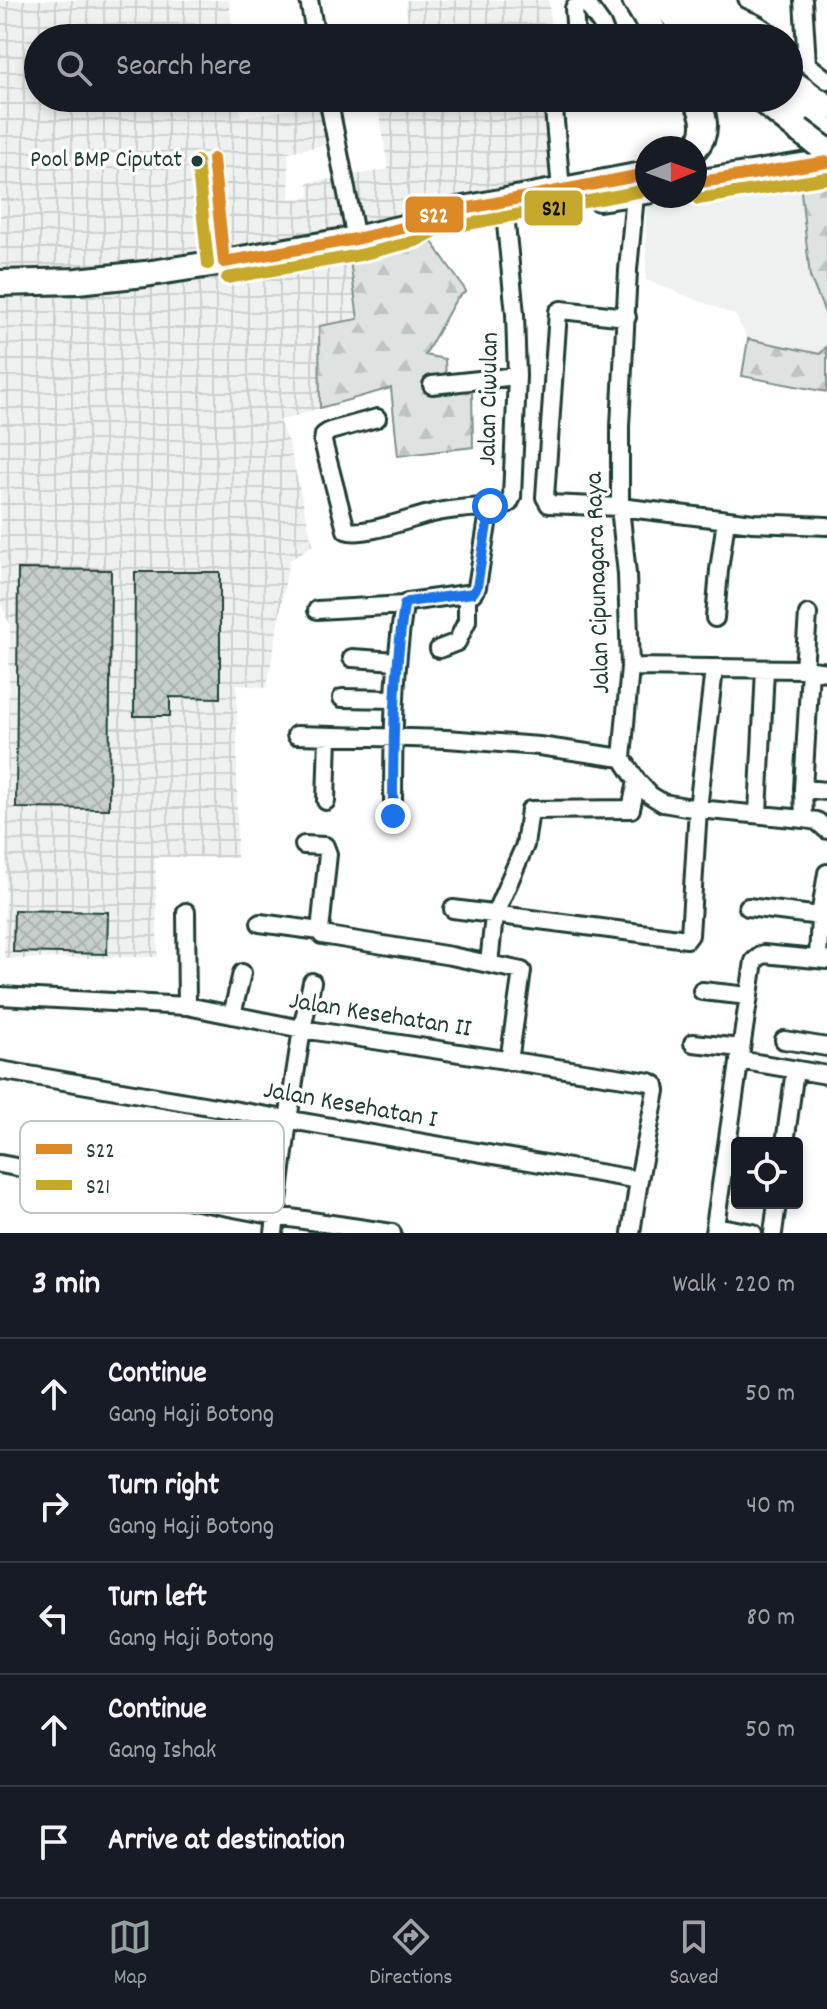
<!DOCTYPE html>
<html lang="en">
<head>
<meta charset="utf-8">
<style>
  :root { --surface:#171b24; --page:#242831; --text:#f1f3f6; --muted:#9ea1a6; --line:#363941; --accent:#92a19f }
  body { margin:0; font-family:Dekko,sans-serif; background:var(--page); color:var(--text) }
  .controls { position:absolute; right:24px; bottom:24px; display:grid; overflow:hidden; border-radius:8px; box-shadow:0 4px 12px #0003 }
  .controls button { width:72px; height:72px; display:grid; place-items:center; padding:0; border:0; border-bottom:2px solid var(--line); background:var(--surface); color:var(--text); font:40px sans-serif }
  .compass { position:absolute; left:635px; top:136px; width:72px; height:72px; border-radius:50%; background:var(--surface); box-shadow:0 4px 12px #0003; rotate:89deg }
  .stop { position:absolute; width:24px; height:24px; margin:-18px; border:6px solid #1a73e8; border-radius:50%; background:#fff }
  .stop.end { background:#1a73e8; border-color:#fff; box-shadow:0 2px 8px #0008 }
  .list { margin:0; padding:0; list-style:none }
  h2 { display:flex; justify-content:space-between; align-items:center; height:104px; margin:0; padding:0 32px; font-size:34px }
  h2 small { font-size:26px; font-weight:400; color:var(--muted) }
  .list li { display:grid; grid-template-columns:52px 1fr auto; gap:24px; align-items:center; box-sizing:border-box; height:112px; padding:0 32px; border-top:2px solid var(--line) }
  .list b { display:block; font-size:30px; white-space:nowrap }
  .list p { margin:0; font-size:26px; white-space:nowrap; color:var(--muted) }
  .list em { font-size:26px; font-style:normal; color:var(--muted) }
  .icon { flex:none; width:44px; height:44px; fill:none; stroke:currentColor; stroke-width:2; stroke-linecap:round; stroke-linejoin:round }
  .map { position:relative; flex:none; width:827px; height:1233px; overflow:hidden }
  .search { position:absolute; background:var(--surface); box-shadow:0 4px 12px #0003; left:24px; right:24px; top:24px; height:88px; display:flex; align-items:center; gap:20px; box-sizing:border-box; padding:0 28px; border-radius:44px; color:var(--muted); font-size:30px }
  .sheet { height:664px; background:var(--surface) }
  nav { display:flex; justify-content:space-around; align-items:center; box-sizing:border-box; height:112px; border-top:2px solid var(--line); background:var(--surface); font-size:22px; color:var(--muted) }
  nav a { display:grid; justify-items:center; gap:4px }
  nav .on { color:var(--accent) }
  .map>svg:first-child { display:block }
  .built { fill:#eef1f0 }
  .industrial { fill:url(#industrial-grid) }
  .forest { fill:url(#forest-firs); stroke:#7e908b; stroke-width:2 }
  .building { fill:url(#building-cross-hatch); stroke:#1f3d34; stroke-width:2 }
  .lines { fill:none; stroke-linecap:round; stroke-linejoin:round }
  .minor-casing { stroke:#1f3d34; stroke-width:22 }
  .highway-casing { stroke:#1f3d34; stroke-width:30 }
  .minor { stroke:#fff; stroke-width:16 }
  .highway { stroke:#fff; stroke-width:24 }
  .highway-bridge-casing { stroke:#1f3d34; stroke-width:30; stroke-linecap:butt }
  .highway-bridge { stroke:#fff; stroke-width:24 }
  .bus-1-casing { stroke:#fff; stroke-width:18 }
  .bus-2-casing { stroke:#fff; stroke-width:18 }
  .bus-1 { stroke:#dc8a27; stroke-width:12 }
  .bus-2 { stroke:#c6a82b; stroke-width:12 }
  .route { stroke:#1a73e8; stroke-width:10 }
  .bus-dot { fill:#1f3d34; stroke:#fff; stroke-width:3 }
  .labels { text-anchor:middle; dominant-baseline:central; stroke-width:7; stroke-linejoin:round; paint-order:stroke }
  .bus-label { font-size:24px; fill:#1f3d34; stroke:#fff; text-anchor:end }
  .street-label { font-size:26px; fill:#1f3d34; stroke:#fff }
  .key { fill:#fff; stroke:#bcc5c2; stroke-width:2 }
  .key-label { font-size:22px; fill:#1f3d34 }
  .line-badge { stroke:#fff; stroke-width:3 }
  .badge-label { font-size:22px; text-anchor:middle; font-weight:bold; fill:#fff }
  .pale-badge-label { font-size:22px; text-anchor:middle; font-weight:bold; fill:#111 }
</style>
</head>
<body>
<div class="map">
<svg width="827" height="1233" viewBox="0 0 827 1233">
  <defs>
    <pattern id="industrial-grid" width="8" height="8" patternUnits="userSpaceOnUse" patternTransform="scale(2)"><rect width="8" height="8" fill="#eef1f0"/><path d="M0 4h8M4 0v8" fill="none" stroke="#ccd0ce"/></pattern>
    <pattern id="forest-firs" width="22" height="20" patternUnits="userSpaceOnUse" patternTransform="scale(2)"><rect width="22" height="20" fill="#dee3e2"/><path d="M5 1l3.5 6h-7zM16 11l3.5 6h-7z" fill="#bec4c2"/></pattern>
    <pattern id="building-cross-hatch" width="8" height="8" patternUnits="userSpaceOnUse" patternTransform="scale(2)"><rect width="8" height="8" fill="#c7cfcc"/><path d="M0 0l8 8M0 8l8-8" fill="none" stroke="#aab3b0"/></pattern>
  </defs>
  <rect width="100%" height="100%" fill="#fff"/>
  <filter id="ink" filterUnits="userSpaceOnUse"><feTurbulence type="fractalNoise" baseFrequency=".0125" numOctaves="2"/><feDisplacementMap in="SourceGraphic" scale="16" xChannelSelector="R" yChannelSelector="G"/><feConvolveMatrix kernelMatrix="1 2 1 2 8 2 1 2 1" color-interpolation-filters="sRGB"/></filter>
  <g filter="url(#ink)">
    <!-- built -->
    <path class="built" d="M800,182L810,277L827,317V346L820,355L748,339L735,315L646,280V201Z"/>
    <!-- industrial -->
    <path class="industrial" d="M0,0H229L233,38H38V98H239L241,117L338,102L342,142L288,152L290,199L310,197L308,183L388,169L377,99L554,98L560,201L348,246L358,319L319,326L320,408L279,421L289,444L313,545L289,561L267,688L237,684V858L155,857L158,957L4,959L10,625L0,601Z
      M406,0H549L551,38H409Z"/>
    <!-- forest -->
    <path class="forest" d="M827,179V317L810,277L800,182Z
      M424,230L466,291L456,299L425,355L445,359L447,394L472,390L473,447L398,456L391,388L320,408L319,326L358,319L348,246Z
      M748,339L820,354L827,346V392L742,376Z"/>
    <!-- building -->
    <path class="building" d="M18,569L111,570L109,809L16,808Z
      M135,572H220V698L170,697V716H134Z
      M14,910L108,912L107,954L13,952Z"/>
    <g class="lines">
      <!-- minor casing -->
      <g class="minor-casing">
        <path id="minor" d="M309,0L316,38
          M584,0L602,25L607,38
          M728,0C733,21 743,15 758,25C764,28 770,34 775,38
          M803,0L807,64
          M574,8L576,38
          M789,50L827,80
          M328,98L356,239
          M553,98L561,190
          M636,184L628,270L620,426V507L627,574L630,667L622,758L637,781L650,795L663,803L698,809L804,819L817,821L827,830
          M627,317L561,310L558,312L545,497L549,504L620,507L753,523L827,526
          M432,385L517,376
          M377,418L330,431L324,435L323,442L346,530C363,537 413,517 433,513C455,508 480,507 503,506L509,503L512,497L517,376L515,314L505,214
          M317,610L404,605
          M715,618L719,570L726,520
          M439,649L457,642L467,621V594
          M352,658L397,661
          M630,667L804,669L827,672
          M804,669L808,614
          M342,698L395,699
          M296,735L447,739L539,746L622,758
          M803,789L827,791
          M326,801L328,736
          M758,813L765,669
          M393,816C393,746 393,675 404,605L408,602L473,593L477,587L490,506
          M804,819L803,789L810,670
          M304,845L325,846L328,854L320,931
          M827,873L820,916H827
          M748,907L820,916L818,959
          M453,909L687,939L690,935L698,809L714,669
          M186,912L187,1006
          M260,923L320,931L322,935L451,956L522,971L509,1061
          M489,964L494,916L525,845L530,810L631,809L637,781
          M702,991L749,996
          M0,996L187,1006L302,1029L650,1082L655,1085L656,1091L639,1180
          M232,1015L242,973
          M784,1040L827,1047
          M693,1043L741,1048
          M739,1060L827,1075
          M0,1070L639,1180L631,1233
          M785,1143L795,1070
          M0,1164L277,1216L392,1233
          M715,1226L753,1233
          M274,1233L288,1120L302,1029L312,982
          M714,1233L754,961L763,954L827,960
          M773,1233L777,1203"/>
      </g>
      <!-- highway casing -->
      <g class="highway-casing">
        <path id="highway" d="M635,0L658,38
          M660,0L692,38
          M682,0L717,38
          M705,0L723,22L740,38
          M789,80L827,107
          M695,98C705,114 709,133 695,148
          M759,98L799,130
          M786,98L827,130
          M695,183L827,162
          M599,198L647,191
          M0,283L77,281L145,274L224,262L356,239L411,226L432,215L647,174"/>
      </g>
      <!-- minor -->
      <use href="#minor" class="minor"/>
      <!-- highway -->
      <use href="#highway" class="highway"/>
      <!-- highway-bridge casing -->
      <g class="highway-bridge-casing">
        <path id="highway-bridge" d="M799,130L827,151"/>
      </g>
      <!-- highway-bridge -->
      <use href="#highway-bridge" class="highway-bridge"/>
      <!-- bus-1 casing -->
      <g class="bus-1-casing">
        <path id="bus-1" d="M213,159L224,262
          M695,183L827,162
          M224,262L356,239L411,226L432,215L647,174"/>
      </g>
      <!-- bus-2 casing -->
      <g class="bus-2-casing">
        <path id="bus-2" d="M197,161L208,264
          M698,199L827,178
          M227,278L360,255L416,241L437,230L647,190"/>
      </g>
      <!-- bus-1 -->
      <use href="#bus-1" class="bus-1"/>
      <!-- bus-2 -->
      <use href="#bus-2" class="bus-2"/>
    </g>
  </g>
  <g class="lines" filter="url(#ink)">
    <!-- route -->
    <path class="route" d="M393,816C393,745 394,676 404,605L408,602L473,593L477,587L490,506"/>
  </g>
  <!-- markers -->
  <circle class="bus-dot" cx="197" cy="161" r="7"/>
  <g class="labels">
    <!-- bus labels -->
    <g class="bus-label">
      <text x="182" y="161">Pool BMP Ciputat</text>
    </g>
    <!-- street labels -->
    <g class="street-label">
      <text transform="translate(490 399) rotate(-89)">Jalan Ciwulan</text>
      <text transform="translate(599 583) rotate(-92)">Jalan Cipunagara Raya</text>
      <text transform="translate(380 1016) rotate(9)">Jalan Kesehatan II</text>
      <text transform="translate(350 1106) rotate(10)">Jalan Kesehatan I</text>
    </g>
  </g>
  <!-- legend -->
  <rect x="20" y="1121" width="264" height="92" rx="12" class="key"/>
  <rect x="36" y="1144" width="36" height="10" fill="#dc8a27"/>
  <rect x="36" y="1180" width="36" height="10" fill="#c6a82b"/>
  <g class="key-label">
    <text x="86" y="1157">S22</text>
    <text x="86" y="1193">S21</text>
  </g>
  <g class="line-badge">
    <rect x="523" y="189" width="61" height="38" rx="8" fill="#c6a82b"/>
    <rect x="404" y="195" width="61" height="39" rx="8" fill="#dc8a27"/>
  </g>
  <g class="badge-label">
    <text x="434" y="222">S22</text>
  </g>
  <g class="pale-badge-label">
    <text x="554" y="215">S21</text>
  </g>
</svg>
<div class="controls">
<button><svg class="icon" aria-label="locate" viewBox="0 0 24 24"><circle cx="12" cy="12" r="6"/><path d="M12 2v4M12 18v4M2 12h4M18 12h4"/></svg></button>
</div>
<svg class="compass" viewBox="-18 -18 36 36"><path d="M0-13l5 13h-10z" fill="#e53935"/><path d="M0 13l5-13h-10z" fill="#9ea1a6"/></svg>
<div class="stop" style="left:490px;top:506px"></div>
<div class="stop end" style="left:393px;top:816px"></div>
<div class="search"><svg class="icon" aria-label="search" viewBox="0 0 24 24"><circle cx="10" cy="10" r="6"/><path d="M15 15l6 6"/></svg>Search here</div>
</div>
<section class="sheet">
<h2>3 min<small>Walk · 220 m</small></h2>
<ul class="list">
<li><svg class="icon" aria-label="ahead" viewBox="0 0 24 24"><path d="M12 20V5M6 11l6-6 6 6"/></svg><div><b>Continue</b><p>Gang Haji Botong</p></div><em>50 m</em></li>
<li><svg class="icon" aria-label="right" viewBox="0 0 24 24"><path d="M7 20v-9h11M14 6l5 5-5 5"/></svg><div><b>Turn right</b><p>Gang Haji Botong</p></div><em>40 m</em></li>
<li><svg class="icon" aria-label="left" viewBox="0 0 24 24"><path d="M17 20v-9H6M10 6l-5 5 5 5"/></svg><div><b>Turn left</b><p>Gang Haji Botong</p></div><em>80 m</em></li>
<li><svg class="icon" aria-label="ahead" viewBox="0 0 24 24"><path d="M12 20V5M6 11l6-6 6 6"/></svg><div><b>Continue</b><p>Gang Ishak</p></div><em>50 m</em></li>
<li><svg class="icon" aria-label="arrive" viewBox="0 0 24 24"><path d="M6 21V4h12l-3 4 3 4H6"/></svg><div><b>Arrive at destination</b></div></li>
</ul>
</section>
<nav>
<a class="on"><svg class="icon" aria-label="map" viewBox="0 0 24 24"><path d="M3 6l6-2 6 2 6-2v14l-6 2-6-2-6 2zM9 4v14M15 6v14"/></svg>Map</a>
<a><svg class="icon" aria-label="directions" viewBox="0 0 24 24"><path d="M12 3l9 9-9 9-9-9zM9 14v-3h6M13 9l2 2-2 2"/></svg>Directions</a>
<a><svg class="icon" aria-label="saved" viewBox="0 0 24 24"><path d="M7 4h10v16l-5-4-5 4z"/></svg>Saved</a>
</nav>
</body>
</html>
